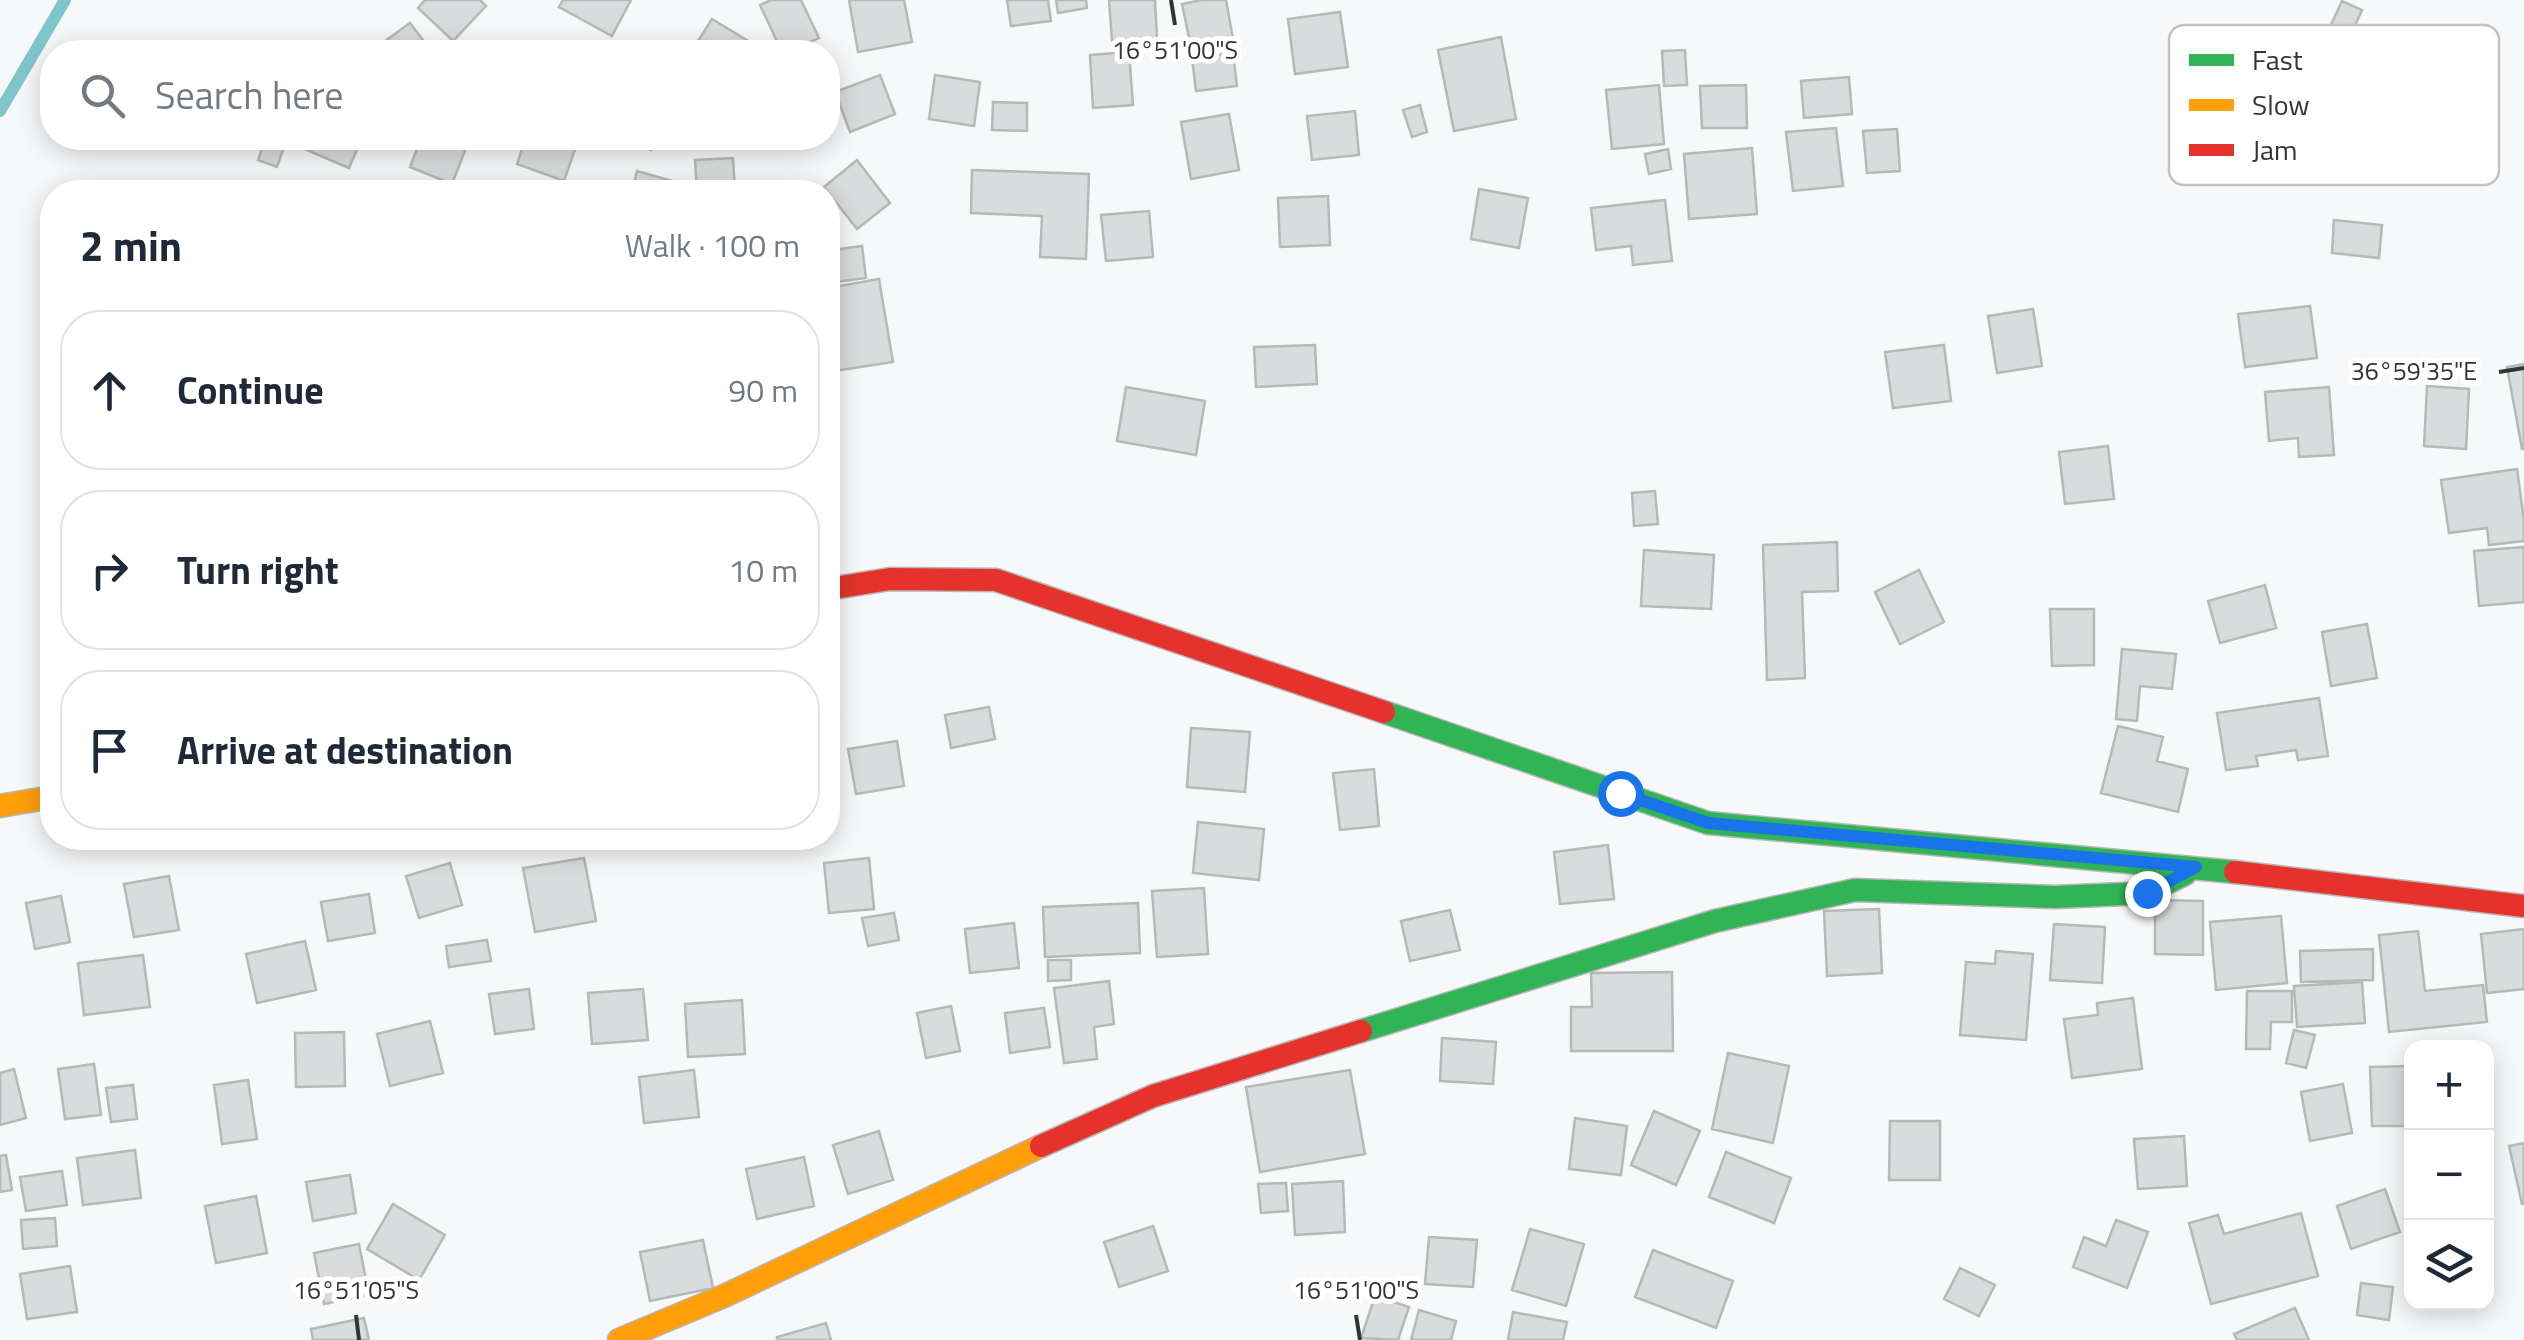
<!DOCTYPE html>
<html lang="en">
<head>
<meta charset="utf-8">
<style>
  :root { --surface:#fff; --page:#f6f6f7; --text:#1f2937; --muted:#747a83; --line:#e0e1e3 }
  body { margin:0; font-family:"Titillium Web",sans-serif; background:var(--page); color:var(--text) }
  .controls { position:absolute; right:30px; bottom:30px; display:grid; overflow:hidden; border-radius:20px; box-shadow:0 5px 25px #0003 }
  .controls button { width:90px; height:90px; display:grid; place-items:center; padding:0; border:0; border-bottom:2px solid var(--line); background:var(--surface); color:var(--text); font:50px sans-serif }
  .stop { position:absolute; width:30px; height:30px; margin:-22px; border:8px solid #1a73e8; border-radius:50%; background:#fff }
  .stop.end { background:#1a73e8; border-color:#fff; box-shadow:0 2px 10px #0008 }
  .list { margin:0; padding:0; list-style:none }
  h2 { display:flex; justify-content:space-between; align-items:center; height:130px; margin:0; padding:0 40px; font-size:42px }
  h2 small { font-size:32px; font-weight:400; color:var(--muted) }
  .list li { display:grid; grid-template-columns:65px 1fr auto; gap:30px; align-items:center; box-sizing:border-box; height:160px; margin:0 20px 20px; padding:0 20px; border:2px solid var(--line); border-radius:40px }
  .list b { display:block; font-size:38px; white-space:nowrap }
  .list em { font-size:32px; font-style:normal; color:var(--muted) }
  .icon { flex:none; width:55px; height:55px; fill:none; stroke:currentColor; stroke-width:2; stroke-linecap:round; stroke-linejoin:round }
  .map { position:relative; flex:none; width:2524px; height:1340px; overflow:hidden }
  .search { position:absolute; background:var(--surface); box-shadow:0 5px 25px #0003; left:40px; top:40px; width:800px; height:110px; display:flex; align-items:center; gap:25px; box-sizing:border-box; padding:0 35px; border-radius:40px; color:var(--muted); font-size:38px }
  .panel { position:absolute; background:var(--surface); box-shadow:0 5px 25px #0003; left:40px; top:180px; width:800px; height:670px; border-radius:40px }
  .map>svg:first-child { display:block }
  .lines { fill:none; stroke-linecap:round; stroke-linejoin:round }
  .stream { stroke:#7fc6ca; stroke-width:12 }
  .building { fill:#dadbdc; stroke:#b7b8b8; stroke-width:2.5 }
  .fast-casing { stroke:#b7b7b8; stroke-width:25 }
  .slow-casing { stroke:#b7b7b8; stroke-width:25 }
  .jam-casing { stroke:#b7b7b8; stroke-width:25 }
  .fast { stroke:#30b455; stroke-width:22 }
  .slow { stroke:#ff9f0a; stroke-width:22 }
  .jam { stroke:#e5322d; stroke-width:22 }
  .route { stroke:#1a73e8; stroke-width:12 }
  .ticks { fill:none; stroke:#333434; stroke-width:4 }
  .key { fill:#fff; stroke:#c2c2c2; stroke-width:2.5 }
  .key-label { font-size:28px; fill:#333434 }
  .ticks-label { font-size:25px; text-anchor:middle; fill:#333434; stroke:#fff; stroke-width:10; stroke-linejoin:round; paint-order:stroke }
</style>
</head>
<body>
<div class="map">
<svg width="2524" height="1340" viewBox="0 0 2524 1340">
  <rect width="100%" height="100%" fill="#f7f8f9"/>
  <g class="lines">
    <!-- stream -->
    <path class="stream" d="M0,111L65,0"/>
  </g>
  <!-- building -->
  <path class="building" d="M425,0H480L486,6L453,41L418,8Z
    M563,0H631L612,36L559,7Z
    M771,0H801L819,38L789,52H782L760,5Z
    M849,0H904L912,42L858,52Z
    M1007,0H1048L1051,21L1011,26Z
    M1056,0H1086L1087,8L1058,13Z
    M1109,0H1155L1157,39L1112,41Z
    M1202,0H1226L1234,44L1192,52L1182,4Z
    M2342,1L2362,10L2351,34L2331,25Z
    M1340,12L1348,67L1295,74L1288,19Z
    M712,19L753,44L748,52H691Z
    M410,23L432,52H387L381,44Z
    M1501,37L1516,119L1454,131L1438,50Z
    M1685,50L1687,85L1664,86L1662,51Z
    M1129,52L1133,105L1093,108L1090,55Z
    M1233,53L1237,86L1196,91L1192,58Z
    M880,75L895,114L850,132L835,92Z
    M935,75L980,82L974,126L929,119Z
    M1849,77L1852,114L1804,118L1801,81Z
    M1659,85L1664,144L1612,149L1606,90Z
    M1746,85L1747,128H1702L1700,86Z
    M993,102L1027,103V131L992,130Z
    M1420,105L1427,132L1412,137L1403,110Z
    M1355,111L1359,155L1312,160L1307,116Z
    M1229,114L1239,170L1191,179L1181,122Z
    M1836,128L1843,186L1793,191L1786,132Z
    M1897,129L1900,171L1867,173L1863,131Z
    M304,138H362L349,168L300,147Z
    M421,138H439L466,148L452,184L410,167Z
    M526,138H566L578,141L564,181L517,164Z
    M620,138H656L651,150Z
    M264,143L283,150L277,167L258,160Z
    M1752,148L1757,214L1689,219L1684,154Z
    M1668,149L1671,169L1649,174L1645,154Z
    M733,158L735,192H697L695,160Z
    M857,160L890,203L857,229L824,187Z
    M972,170L1089,174L1086,259L1040,257L1042,216L971,213Z
    M637,171L676,182L673,192H632Z
    M1479,189L1528,198L1519,248L1471,239Z
    M1328,196L1330,245L1280,247L1278,198Z
    M1665,200L1672,261L1633,265L1631,246L1596,250L1591,208Z
    M1149,211L1153,257L1106,261L1101,215Z
    M828,214L833,250L862,246L866,278L828,283Z
    M2334,220L2382,225L2379,258L2332,253Z
    M879,279L893,362L828,372V288Z
    M2310,306L2317,358L2245,367L2238,314Z
    M2033,309L2042,366L1997,373L1988,316Z
    M1315,345L1317,384L1256,387L1254,347Z
    M1944,345L1951,401L1893,408L1885,352Z
    M2524,364V448L2522,449L2507,367Z
    M2427,386L2469,389L2466,449L2424,446Z
    M1126,387L1205,401L1196,455L1117,441Z
    M2329,387L2334,455L2299,457L2298,438L2269,441L2265,392Z
    M2108,446L2114,499L2065,504L2059,452Z
    M2517,469L2524,520V541L2489,545L2487,528L2449,533L2441,480Z
    M1655,491L1658,524L1634,526L1632,493Z
    M1837,542L1838,591L1802,592L1805,678L1767,680L1763,545Z
    M2524,547V602L2479,606L2474,551Z
    M1644,550L1714,555L1711,609L1641,606Z
    M1919,570L1944,622L1900,644L1875,592Z
    M2265,585L2276,628L2220,643L2208,601Z
    M2050,609H2094V665L2052,666Z
    M2367,624L2377,678L2331,686L2322,632Z
    M2122,649L2176,654L2172,689L2140,686L2137,721L2116,719Z
    M835,686L839,712L828,714V687Z
    M2319,698L2328,756L2298,760L2296,750L2256,756L2258,766L2226,770L2217,713Z
    M989,707L995,739L951,748L945,715Z
    M2118,726L2163,737L2157,761L2188,769L2178,812L2101,793Z
    M1191,728L1250,732L1245,792L1187,787Z
    M897,741L904,786L856,794L848,749Z
    M1374,769L1379,826L1340,830L1333,773Z
    M1198,822L1264,829L1259,880L1193,873Z
    M1608,845L1614,899L1560,904L1554,852Z
    M584,858L596,921L535,932L523,868Z
    M869,858L874,909L829,913L824,863Z
    M450,863L462,905L419,918L406,876Z
    M169,876L179,930L134,937L124,884Z
    M1204,888L1208,954L1157,957L1152,891Z
    M369,894L375,933L328,941L321,902Z
    M61,896L70,942L35,949L26,903Z
    M2155,900L2203,901V955L2155,954Z
    M1138,903L1140,953L1045,957L1043,907Z
    M1879,909L1882,973L1827,976L1824,911Z
    M1450,910L1460,950L1410,961L1401,921Z
    M894,913L899,940L868,946L862,918Z
    M2281,916L2287,983L2216,990L2210,922Z
    M1014,923L1019,968L970,973L965,929Z
    M2054,924L2105,927L2102,983L2050,980Z
    M2524,929V989L2487,993L2481,934Z
    M2418,931L2425,991L2483,985L2487,1022L2389,1032L2379,935Z
    M487,940L491,961L449,967L446,946Z
    M305,941L316,990L257,1003L246,954Z
    M2373,949V980L2301,982L2300,951Z
    M1996,951L2033,954L2026,1040L1960,1035L1966,962L1995,964Z
    M143,955L150,1007L84,1015L78,963Z
    M1048,960H1071V980L1048,981Z
    M1672,972L1673,1051H1571V1007H1592L1591,973Z
    M1109,981L1114,1024L1094,1027L1097,1059L1064,1063L1054,988Z
    M2362,982L2365,1023L2297,1027L2294,986Z
    M529,989L534,1029L495,1034L489,994Z
    M643,989L648,1040L592,1044L588,993Z
    M2247,991H2292V1022H2271L2270,1049H2246Z
    M2133,998L2142,1069L2072,1078L2064,1019L2098,1015L2097,1003Z
    M742,1000L745,1054L688,1057L685,1004Z
    M951,1006L960,1051L926,1058L917,1013Z
    M1044,1008L1050,1047L1010,1053L1005,1013Z
    M430,1021L443,1073L390,1086L377,1034Z
    M2294,1030L2315,1035L2306,1068L2286,1063Z
    M344,1032L345,1086L296,1087L295,1033Z
    M1442,1038L1496,1042L1493,1084L1440,1081Z
    M1728,1053L1789,1066L1773,1143L1712,1129Z
    M94,1064L101,1115L65,1119L58,1069Z
    M2412,1066V1126H2372L2370,1067Z
    M14,1069L26,1118L0,1125V1073Z
    M694,1070L699,1117L644,1123L639,1077Z
    M1350,1070L1365,1154L1260,1172L1246,1087Z
    M248,1080L257,1139L222,1144L214,1085Z
    M2343,1084L2352,1133L2310,1141L2301,1092Z
    M133,1085L137,1119L111,1122L106,1088Z
    M1654,1111L1700,1131L1676,1185L1631,1165Z
    M1575,1118L1627,1126L1621,1175L1569,1169Z
    M1890,1121H1940V1180H1889Z
    M879,1131L893,1180L848,1194L833,1145Z
    M2184,1136L2187,1186L2138,1189L2134,1139Z
    M2524,1143V1203L2522,1204L2509,1146Z
    M135,1150L141,1198L83,1205L77,1158Z
    M1726,1152L1791,1178L1774,1223L1709,1197Z
    M6,1155L12,1190L0,1192V1156Z
    M804,1157L814,1206L757,1219L746,1169Z
    M62,1171L67,1205L26,1211L20,1177Z
    M350,1175L356,1213L313,1221L306,1182Z
    M1343,1181L1345,1232L1295,1235L1292,1184Z
    M1286,1183L1288,1211L1261,1213L1258,1184Z
    M2385,1189L2400,1232L2351,1249L2337,1206Z
    M256,1196L267,1253L216,1263L205,1206Z
    M393,1204L445,1235L419,1280L367,1249Z
    M2301,1213L2318,1276L2211,1304L2189,1223L2218,1215L2224,1234Z
    M55,1218L57,1246L23,1249L21,1220Z
    M2116,1220L2148,1232L2127,1288L2073,1267L2084,1237L2106,1246Z
    M1153,1226L1168,1271L1119,1287L1104,1242Z
    M1530,1229L1584,1244L1566,1306L1512,1290Z
    M1429,1237L1477,1240L1473,1287L1425,1284Z
    M703,1240L713,1288L650,1301L640,1252Z
    M359,1244L369,1295L324,1304L314,1253Z
    M1653,1250L1733,1281L1716,1328L1635,1297Z
    M70,1266L77,1312L27,1319L20,1274Z
    M1960,1268L1995,1285L1979,1316L1944,1299Z
    M2361,1283L2393,1287L2389,1320L2357,1315Z
    M1375,1296L1409,1307L1398,1340L1361,1338Z
    M2295,1308L2309,1340H2237L2234,1334Z
    M1419,1310L1456,1321L1451,1340H1411Z
    M1513,1312L1567,1322L1563,1340H1508Z
    M364,1318L369,1340H313L311,1329Z
    M826,1323L831,1340H778L777,1337Z"/>
  <g class="lines">
    <!-- fast casing -->
    <g class="fast-casing">
      <path id="fast" d="M1384,712L1708,823L2235,872
        M1361,1031L1715,921L1855,890L2055,897L2147,893L2185,874"/>
    </g>
    <!-- slow casing -->
    <g class="slow-casing">
      <path id="slow" d="M0,806L52,797
        M619,1340L724,1296L1041,1146"/>
    </g>
    <!-- jam casing -->
    <g class="jam-casing">
      <path id="jam" d="M828,589L890,579L996,580L1384,712
        M2235,872L2524,906
        M1041,1146L1153,1096L1361,1031"/>
    </g>
    <!-- fast -->
    <use href="#fast" class="fast"/>
    <!-- slow -->
    <use href="#slow" class="slow"/>
    <!-- jam -->
    <use href="#jam" class="jam"/>
  </g>
  <g class="lines">
    <!-- route -->
    <path class="route" d="M1620,793L1708,823L2196,867L2147,893"/>
  </g>
  <!-- ticks -->
  <path class="ticks" d="M1171,0L1175,25M2499,372L2524,368M356,1315L359,1340M1356,1315L1360,1340"/>
  <!-- legend -->
  <rect x="2169" y="25" width="330" height="160" rx="15" class="key"/>
  <rect x="2189" y="54" width="45" height="12" fill="#30b455"/>
  <rect x="2189" y="99" width="45" height="12" fill="#ff9f0a"/>
  <rect x="2189" y="144" width="45" height="12" fill="#e5322d"/>
  <g class="key-label">
    <text x="2252" y="70">Fast</text>
    <text x="2252" y="115">Slow</text>
    <text x="2252" y="160">Jam</text>
  </g>
  <g class="ticks-label">
    <text x="1175" y="59">16°51'00"S</text>
    <text x="2414" y="380">36°59'35"E</text>
    <text x="356" y="1299">16°51'05"S</text>
    <text x="1356" y="1299">16°51'00"S</text>
  </g>
</svg>
<div class="controls">
<button>+</button>
<button>−</button>
<button><svg class="icon" aria-label="layers" viewBox="0 0 24 24"><path d="M12 4l9 5-9 5-9-5zM3 14l9 5 9-5"/></svg></button>
</div>
<div class="stop" style="left:1620px;top:793px"></div>
<div class="stop end" style="left:2147px;top:893px"></div>
<div class="search"><svg class="icon" aria-label="search" viewBox="0 0 24 24"><circle cx="10" cy="10" r="6"/><path d="M15 15l6 6"/></svg>Search here</div>
<section class="panel">
<h2>2 min<small>Walk · 100 m</small></h2>
<ul class="list">
<li><svg class="icon" aria-label="ahead" viewBox="0 0 24 24"><path d="M12 20V5M6 11l6-6 6 6"/></svg><div><b>Continue</b></div><em>90 m</em></li>
<li><svg class="icon" aria-label="right" viewBox="0 0 24 24"><path d="M7 20v-9h11M14 6l5 5-5 5"/></svg><div><b>Turn right</b></div><em>10 m</em></li>
<li><svg class="icon" aria-label="arrive" viewBox="0 0 24 24"><path d="M6 21V4h12l-3 4 3 4H6"/></svg><div><b>Arrive at destination</b></div></li>
</ul>
</section>
</div>
</body>
</html>
